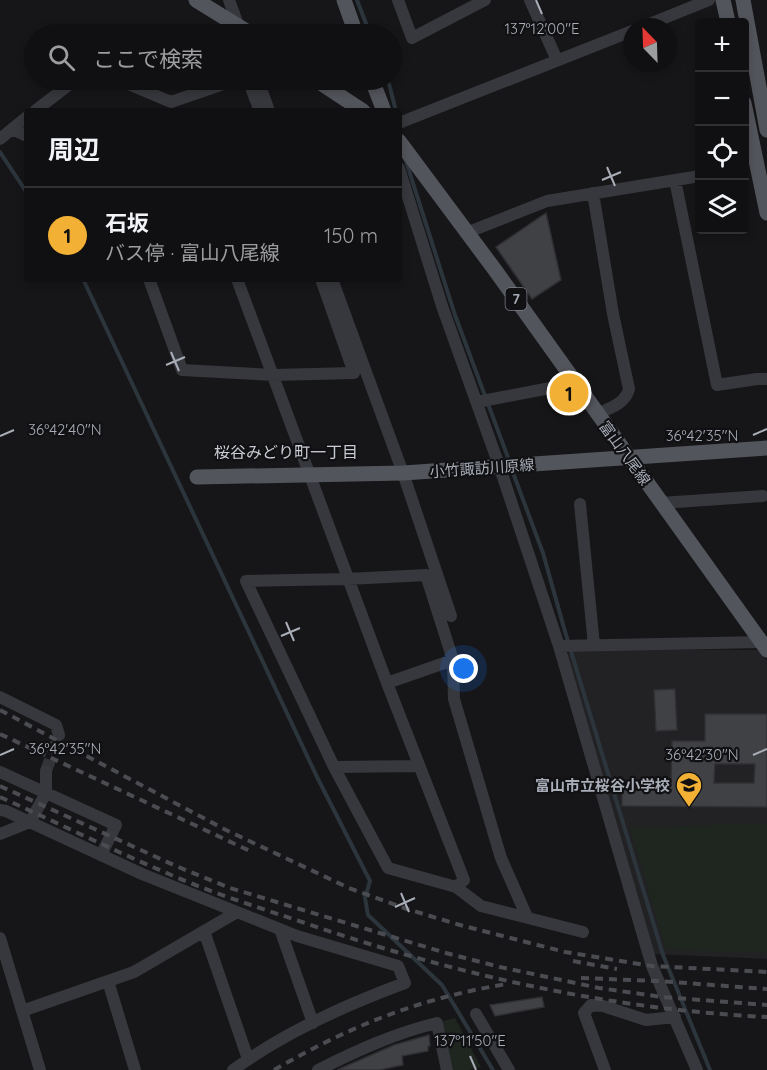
<!DOCTYPE html>
<html lang="ja">
<head>
<meta charset="utf-8">
<style>
  :root { --surface:#101012; --page:#19191b; --text:#f1f3f6; --muted:#9c9d9f; --line:#303032; --accent:#f2b134 }
  body { margin:0; font-family:Quicksand,"Noto Sans JP",sans-serif; background:var(--page); color:var(--text) }
  .controls { position:absolute; right:18px; top:18px; display:grid; overflow:hidden; border-radius:6px; box-shadow:0 3px 9px #0003 }
  .controls button { width:54px; height:54px; display:grid; place-items:center; padding:0; border:0; border-bottom:2px solid var(--line); background:var(--surface); color:var(--text); font:30px sans-serif }
  .compass { position:absolute; left:623px; top:18px; width:54px; height:54px; border-radius:50%; background:var(--surface); box-shadow:0 3px 9px #0003; rotate:337deg }
  .you { position:absolute; left:464px; top:669px; width:21px; height:21px; margin:-15px; border:4px solid #fff; border-radius:50%; background:#1a73e8; box-shadow:0 0 0 9px #1a73e833 }
  .badge { display:grid; place-items:center; width:39px; height:39px; border-radius:50%; background:var(--accent); color:#111; font-size:20px; font-weight:700 }
  .pin { position:absolute; translate:-50% -50%; border:3px solid #fff; box-shadow:0 2px 6px #0006 }
  .list { margin:0; padding:0; list-style:none }
  h2 { display:flex; justify-content:space-between; align-items:center; height:78px; margin:0; padding:0 24px; font-size:26px }
  h2 small { font-size:20px; font-weight:400; color:var(--muted) }
  .list li { display:grid; grid-template-columns:39px 1fr auto; gap:18px; align-items:center; box-sizing:border-box; height:96px; padding:0 24px; border-top:2px solid var(--line) }
  .list b { display:block; font-size:22px; white-space:nowrap }
  .list p { margin:0; font-size:20px; white-space:nowrap; color:var(--muted) }
  .list em { font-size:20px; font-style:normal; color:var(--muted) }
  .icon { flex:none; width:33px; height:33px; fill:none; stroke:currentColor; stroke-width:2; stroke-linecap:round; stroke-linejoin:round }
  .map { position:relative; flex:none; width:767px; height:1070px; overflow:hidden }
  .search { position:absolute; background:var(--surface); box-shadow:0 3px 9px #0003; left:24px; top:24px; width:378px; height:66px; display:flex; align-items:center; gap:15px; box-sizing:border-box; padding:0 21px; border-radius:33px; color:var(--muted); font-size:22px }
  .panel { position:absolute; background:var(--surface); box-shadow:0 3px 9px #0003; left:24px; top:108px; width:378px; height:174px; border-radius:6px }
  .map>svg:first-child { display:block }
  .built { fill:#222225 }
  .green { fill:#1e261f }
  .lines { fill:none; stroke-linecap:round; stroke-linejoin:round }
  .stream { stroke:#2c353c; stroke-width:4 }
  .building { fill:#404145; stroke:#303034; stroke-width:1.5; fill-rule:evenodd }
  .minor-tunnel { stroke:#333438; stroke-width:12; stroke-dasharray:12 6; stroke-linecap:butt }
  .minor { stroke:#37383d; stroke-width:12 }
  .major { stroke:#53555c; stroke-width:15 }
  .rail { stroke:#4a4c52; stroke-width:4; stroke-dasharray:8 6; stroke-linecap:butt }
  .ticks { fill:none; stroke:#a8adb8; stroke-width:2 }
  .labels { text-anchor:middle; dominant-baseline:central; stroke-width:4.5; stroke-linejoin:round; paint-order:stroke }
  .shield { fill:#111113; stroke:#7b7e86; stroke-width:1.5 }
  .shield-label { font-size:14px; font-weight:bold; fill:#a8adb8 }
  .street-label { font-size:15px; fill:#a8adb8; stroke:#111113 }
  .poi-label { font-size:15px; font-weight:bold; fill:#a8adb8; stroke:#111113; text-anchor:end }
  .neighbourhood-label { font-size:16px; fill:#c9ccd4; stroke:#111113 }
  .ticks-label { font-size:15px; text-anchor:middle; fill:#a8adb8; stroke:#111113; stroke-width:4.5; stroke-linejoin:round; paint-order:stroke }
</style>
</head>
<body>
<div class="map">
<svg width="767" height="1070" viewBox="0 0 767 1070">
  <rect width="100%" height="100%" fill="#161618"/>
  <!-- built -->
  <path class="built" d="M575,649L759,650L767,661V959L653,954L566,655Z"/>
  <!-- green -->
  <path class="green" d="M767,823V953L666,950L630,828Z
    M455,1018L481,1067L468,1070H453L443,1021Z"/>
  <g class="lines">
    <!-- stream -->
    <path class="stream" d="M357,0L370,34
      M388,80L396,111
      M0,152L27,193
      M405,158L455,315L510,463
      M83,279L317,777L370,881L365,898L368,915L442,985L493,1070
      M512,470L543,553L564,628L663,955L710,1070"/>
  </g>
  <!-- building -->
  <path class="building" d="M546,213L561,280L532,299L496,247Z
    M675,689L677,730L656,731L654,690Z
    M705,714H767V807L622,806V783H671L672,741H705ZM715,764H755L754,783H714Z
    M542,997L544,1007L495,1016L490,1005Z
    M429,1035L430,1046H428V1051L402,1056L403,1065L379,1070H337L394,1045Z"/>
  <g class="lines">
    <!-- minor-tunnel -->
    <path class="minor-tunnel" d="M46,771L59,735"/>
    <!-- minor -->
    <path class="minor" d="M229,0L240,30
      M398,0L412,38L485,0
      M530,0L557,60
      M226,20L231,34
      M642,27L709,0
      M119,80L171,102L235,80
      M248,80L260,111
      M258,80L269,111
      M35,111L75,80
      M27,117L12,129L27,136
      M399,123L632,31
      M0,139L12,129
      M399,168L442,306L500,468L559,646L652,966L697,1070
      M675,180L717,385L757,379H767
      M593,193L613,314L629,389C625,404 610,408 597,414
      M466,233L547,201L700,176
      M149,279L182,370L274,375L354,373L321,279
      M237,279L387,683L464,880L456,887L388,868L334,767
      M332,279L403,473L451,616
      M477,402L576,383
      M661,503L763,496
      M580,504L594,645
      M559,646L762,642
      M453,660L454,699L501,858L527,917
      M387,683L453,660L426,575L348,579L246,581L334,767L419,766
      M0,697L56,725L59,735
      M0,772L116,825L101,855
      M0,810L6,811L142,874L297,936L398,966L405,983C345,1005 285,1032 233,1070
      M0,834L30,822L46,793V771
      M456,887L481,906L583,932
      M280,929L313,1023
      M204,931L248,1059
      M0,938L40,1070
      M108,981L135,1070
      M22,1011L134,972L237,912
      M476,1014L509,1070
      M318,1070C356,1051 395,1033 437,1023L447,1070
      M605,1070L584,1013L591,1005L603,1006L646,1020L675,1017"/>
    <!-- major -->
    <path class="major" d="M196,0L251,34
      M344,0L356,34
      M723,0L728,22
      M743,0L767,130
      M316,80L363,111
      M372,80L384,111
      M744,103L767,213
      M399,141L495,270L767,650
      M197,477L403,473L767,448"/>
    <!-- rail -->
    <path class="rail" d="M0,710L226,830L349,888L407,909L460,925L565,952L652,966L767,972
      M0,734L250,851
      M0,786L176,866L230,888L446,953L500,967L599,988L662,997L767,1005
      M0,797C56,822 112,850 169,874C212,893 257,907 302,922C454,974 606,1009 767,1017
      M573,961L617,969
      M581,978L658,981L767,989
      M274,1070C350,1026 420,998 507,984"/>
  </g>
  <!-- ticks -->
  <path class="ticks" d="M536,0L542,14M607,167L615,186M602,180L621,172M171,352L179,371M166,365L185,357M753,435L767,429M0,436L14,430M286,622L294,641M281,636L300,628M0,755L14,749M753,755L767,749M401,893L409,912M395,907L415,898M470,1056L476,1070"/>
  <!-- icons -->
  <defs>
    <g id="school-pin" transform="scale(1.35)"><path d="M0 17L-7.5 6A9.5 9.5 0 1 1 7.5 6Z" fill="#f2b134" stroke="#111113"/><path d="M0-5L7-2L0 1L-7-2ZM-4 1L0 2.5L4 1V4Q0 6-4 4Z" fill="#111"/></g>
  </defs>
  <g fill-rule="evenodd">
    <use href="#school-pin" x="689" y="785"/>
  </g>
  <g class="labels">
    <!-- shield labels -->
    <rect class="shield" x="505.5" y="288" width="21" height="22" rx="4.5"/>
    <g class="shield-label">
      <text x="516" y="299">7</text>
    </g>
    <!-- street labels -->
    <g class="street-label">
      <text transform="translate(625 453) rotate(54)">富山八尾線</text>
      <text transform="translate(482 468) rotate(-4)">小竹諏訪川原線</text>
    </g>
    <!-- poi labels -->
    <g class="poi-label">
      <text x="670" y="785">富山市立桜谷小学校</text>
    </g>
    <!-- neighbourhood labels -->
    <g class="neighbourhood-label">
      <text x="286" y="452">桜谷みどり町一丁目</text>
    </g>
  </g>
  <g class="ticks-label">
    <text x="542" y="34">137°12'00"E</text>
    <text x="65" y="435">36°42'40"N</text>
    <text x="702" y="441">36°42'35"N</text>
    <text x="65" y="754">36°42'35"N</text>
    <text x="702" y="760">36°42'30"N</text>
    <text x="470" y="1046">137°11'50"E</text>
  </g>
</svg>
<div class="controls">
<button>+</button>
<button>−</button>
<button><svg class="icon" aria-label="locate" viewBox="0 0 24 24"><circle cx="12" cy="12" r="6"/><path d="M12 2v4M12 18v4M2 12h4M18 12h4"/></svg></button>
<button><svg class="icon" aria-label="layers" viewBox="0 0 24 24"><path d="M12 4l9 5-9 5-9-5zM3 14l9 5 9-5"/></svg></button>
</div>
<svg class="compass" viewBox="-18 -18 36 36"><path d="M0-13l5 13h-10z" fill="#e53935"/><path d="M0 13l5-13h-10z" fill="#9c9d9f"/></svg>
<div class="you"></div>
<div class="pin badge" style="left:569px;top:393px">1</div>
<div class="search"><svg class="icon" aria-label="search" viewBox="0 0 24 24"><circle cx="10" cy="10" r="6"/><path d="M15 15l6 6"/></svg>ここで検索</div>
<section class="panel">
<h2>周辺<small></small></h2>
<ul class="list">
<li><span class="badge">1</span><div><b>石坂</b><p>バス停 · 富山八尾線</p></div><em>150 m</em></li>
</ul>
</section>
</div>
</body>
</html>
